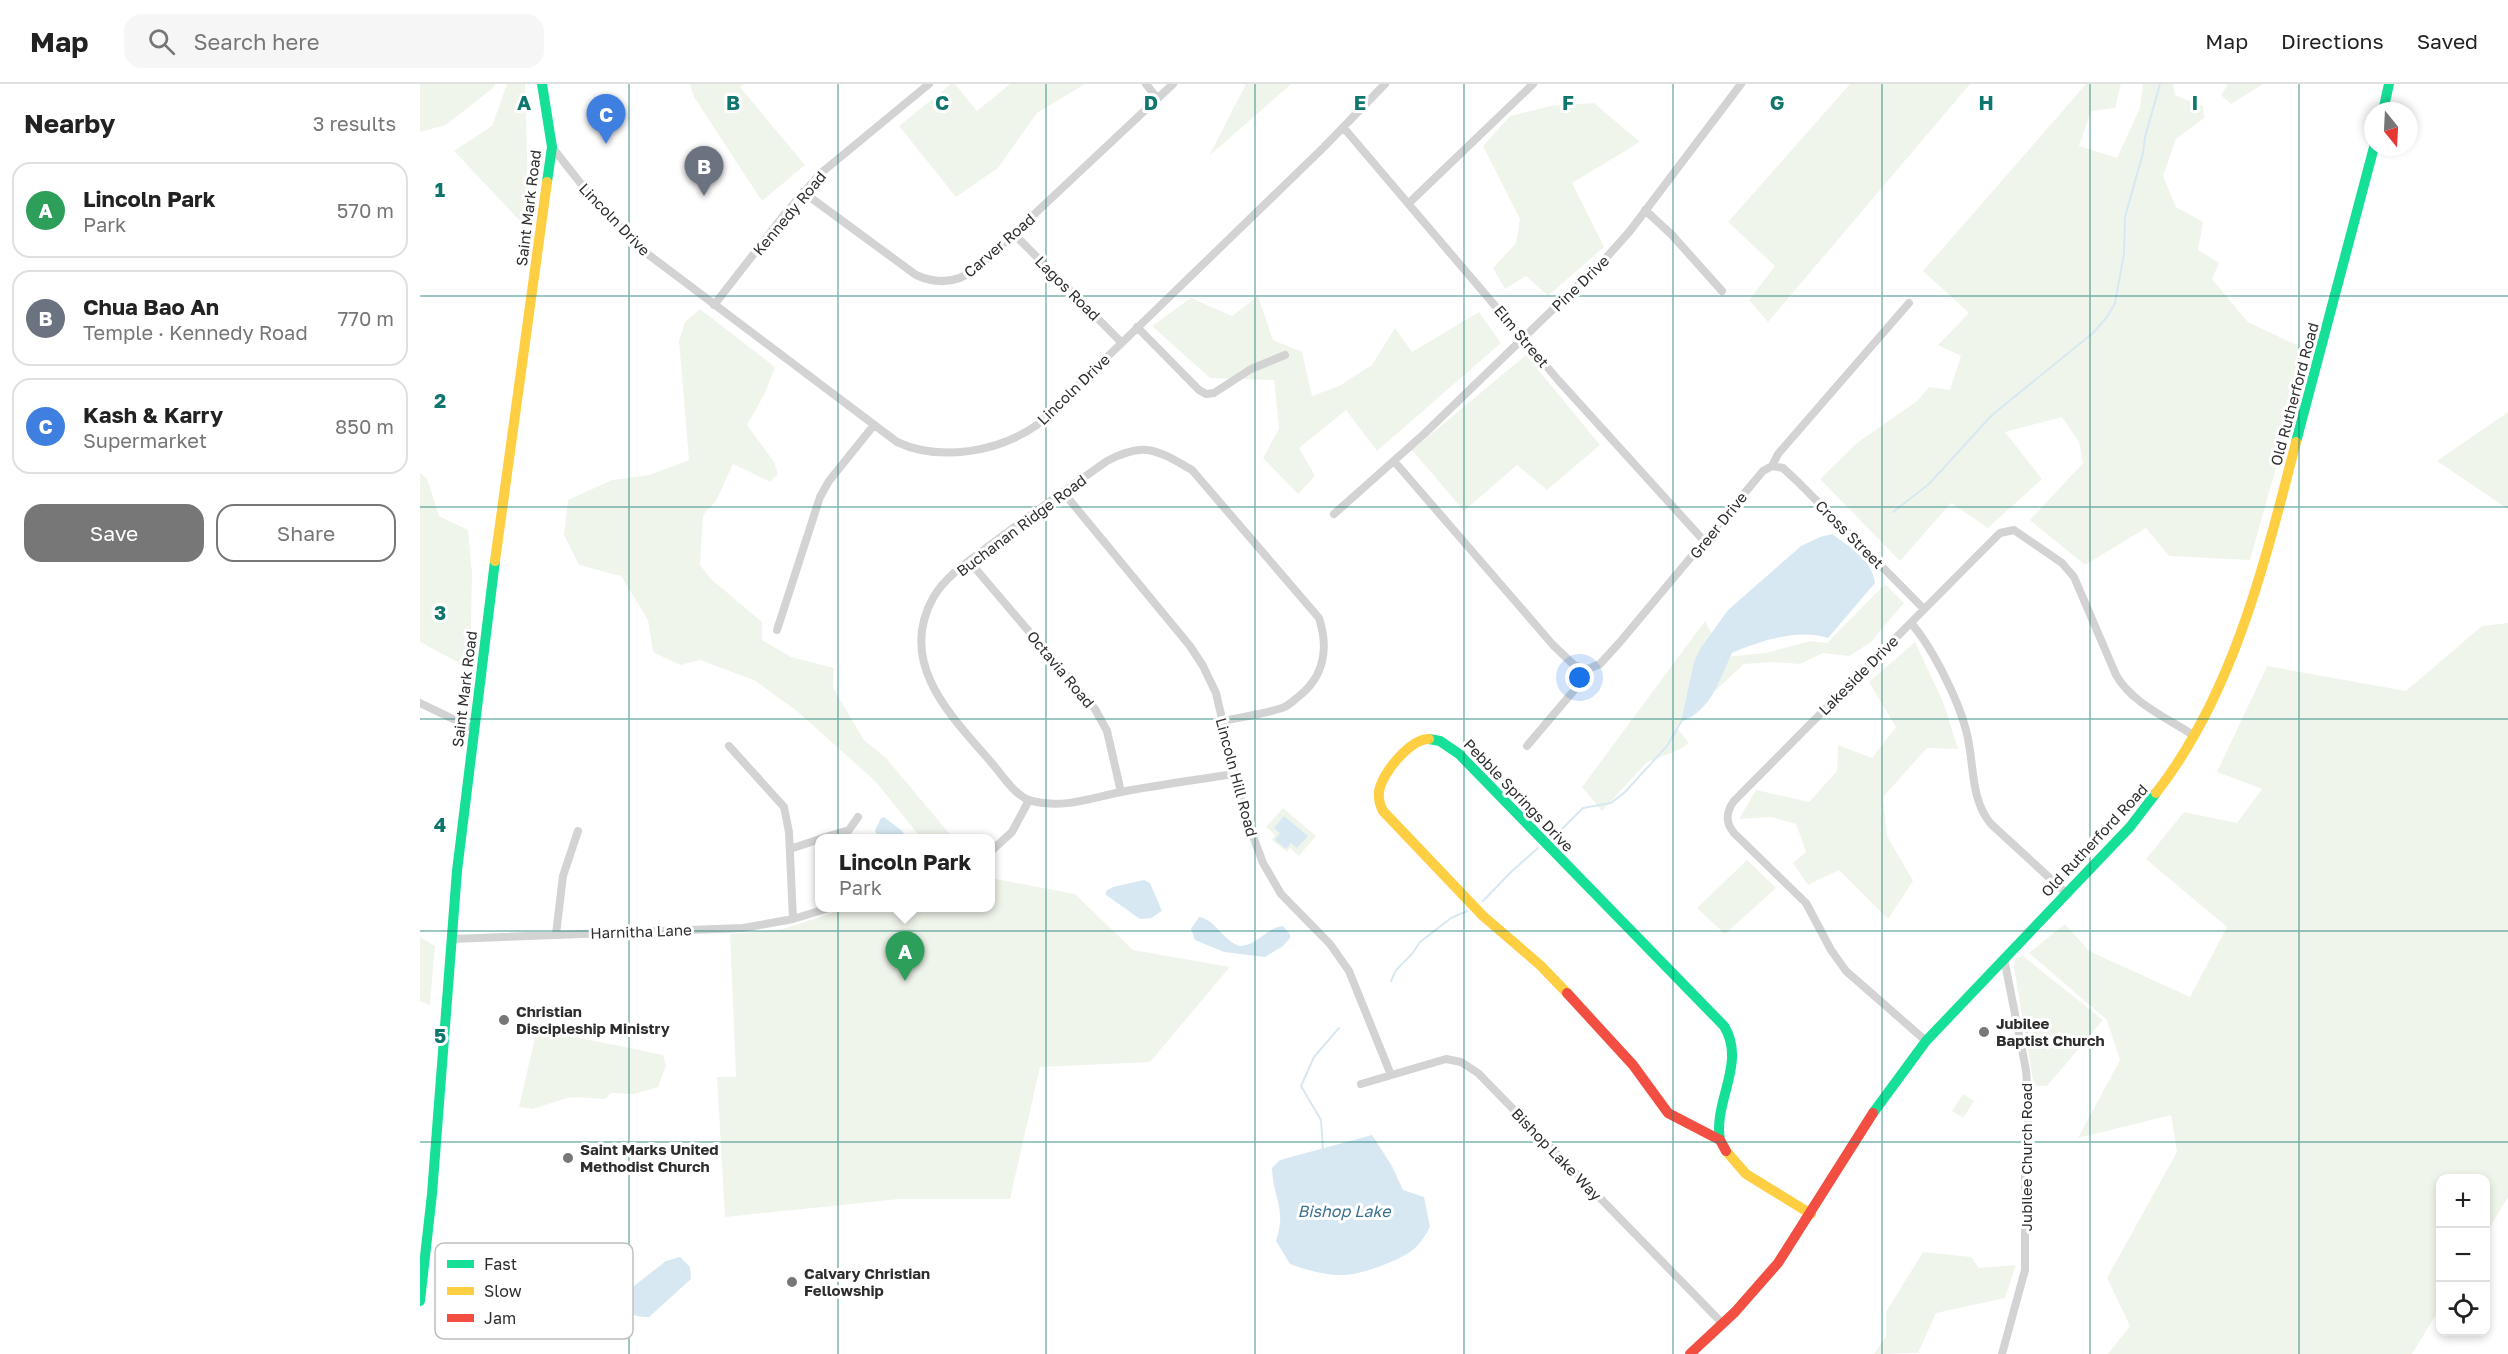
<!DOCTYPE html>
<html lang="en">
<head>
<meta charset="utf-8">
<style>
  :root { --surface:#fff; --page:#f6f6f6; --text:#222; --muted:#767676; --line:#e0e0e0; --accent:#777 }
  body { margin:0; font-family:"Golos Text",sans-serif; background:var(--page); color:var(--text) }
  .controls { position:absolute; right:18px; bottom:18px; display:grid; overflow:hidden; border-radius:12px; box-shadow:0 3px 9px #0003 }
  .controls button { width:54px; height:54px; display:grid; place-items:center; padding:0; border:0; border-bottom:2px solid var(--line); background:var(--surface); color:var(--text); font:30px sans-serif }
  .compass { position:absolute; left:1944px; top:18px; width:54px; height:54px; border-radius:50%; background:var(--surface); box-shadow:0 3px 9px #0003; rotate:162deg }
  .you { position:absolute; left:1160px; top:594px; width:21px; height:21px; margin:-15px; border:4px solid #fff; border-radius:50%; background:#1a73e8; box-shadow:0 0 0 9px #1a73e833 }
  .badge { display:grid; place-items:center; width:39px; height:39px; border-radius:50%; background:var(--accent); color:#fff; font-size:20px; font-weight:700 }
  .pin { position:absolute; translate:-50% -50px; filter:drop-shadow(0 2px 3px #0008) }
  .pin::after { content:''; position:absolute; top:32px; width:21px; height:18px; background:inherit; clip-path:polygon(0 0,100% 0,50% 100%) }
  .popup { position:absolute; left:395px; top:750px; width:180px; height:78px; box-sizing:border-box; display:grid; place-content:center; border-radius:12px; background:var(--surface); filter:drop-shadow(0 2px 4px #0005); font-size:20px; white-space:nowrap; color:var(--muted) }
  .popup b { font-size:22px; color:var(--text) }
  .popup::after { content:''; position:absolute; left:50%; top:100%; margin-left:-12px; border:12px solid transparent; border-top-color:var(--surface) }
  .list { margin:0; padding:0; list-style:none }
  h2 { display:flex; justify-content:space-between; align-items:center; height:78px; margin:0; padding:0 24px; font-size:26px }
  h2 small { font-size:20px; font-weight:400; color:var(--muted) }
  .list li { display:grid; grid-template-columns:39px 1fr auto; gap:18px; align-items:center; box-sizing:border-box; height:96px; margin:0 12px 12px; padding:0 12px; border:2px solid var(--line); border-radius:18px }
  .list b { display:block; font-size:22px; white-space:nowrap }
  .list p { margin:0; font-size:20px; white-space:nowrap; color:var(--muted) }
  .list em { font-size:20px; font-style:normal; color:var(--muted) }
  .actions { display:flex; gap:12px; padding:18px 24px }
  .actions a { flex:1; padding:14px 0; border:2px solid var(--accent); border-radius:18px; text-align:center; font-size:21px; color:var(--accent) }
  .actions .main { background:var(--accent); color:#fff }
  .icon { flex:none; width:33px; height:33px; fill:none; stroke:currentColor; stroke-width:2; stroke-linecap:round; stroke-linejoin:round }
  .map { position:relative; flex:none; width:2088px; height:1270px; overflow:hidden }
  header { display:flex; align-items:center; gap:36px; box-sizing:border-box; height:84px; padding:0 30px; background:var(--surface); border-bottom:2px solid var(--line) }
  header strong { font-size:28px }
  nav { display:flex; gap:33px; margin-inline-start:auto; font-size:21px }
  .search { width:420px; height:54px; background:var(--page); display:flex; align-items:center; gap:15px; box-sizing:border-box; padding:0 21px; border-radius:18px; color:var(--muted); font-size:22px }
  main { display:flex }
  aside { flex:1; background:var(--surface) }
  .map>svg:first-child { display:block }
  .green { fill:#f0f5eb }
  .water { fill:#d7e8f2 }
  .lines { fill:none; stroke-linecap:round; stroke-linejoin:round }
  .stream { stroke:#d7e8f2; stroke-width:2 }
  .street { stroke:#d3d3d3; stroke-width:8 }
  .fast { stroke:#16e098; stroke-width:10 }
  .slow { stroke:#ffcf43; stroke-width:10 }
  .jam { stroke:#f24e42; stroke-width:10 }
  .grid { fill:none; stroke:#0f766e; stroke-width:1.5; stroke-opacity:0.55 }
  .poi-dot { fill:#777; stroke:#fff; stroke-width:2 }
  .labels { text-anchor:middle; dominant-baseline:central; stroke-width:6; stroke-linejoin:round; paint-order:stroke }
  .street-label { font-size:15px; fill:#2e2e2e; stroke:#fff }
  .poi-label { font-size:15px; font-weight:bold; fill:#2e2e2e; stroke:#fff; text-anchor:start }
  .water-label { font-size:16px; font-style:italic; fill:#3a7191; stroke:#fff }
  .key { fill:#fff; stroke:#c0c0c0; stroke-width:1.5 }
  .key-label { font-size:16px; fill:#2e2e2e }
  .grid-label { font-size:20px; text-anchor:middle; font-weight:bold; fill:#0f766e; stroke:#fff; stroke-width:6; stroke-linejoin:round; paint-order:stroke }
</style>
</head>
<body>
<header>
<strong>Map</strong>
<div class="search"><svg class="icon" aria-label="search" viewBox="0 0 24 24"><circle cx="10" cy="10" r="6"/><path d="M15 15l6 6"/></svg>Search here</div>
<nav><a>Map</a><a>Directions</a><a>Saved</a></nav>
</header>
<main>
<aside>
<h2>Nearby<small>3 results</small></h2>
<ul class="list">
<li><span class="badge" style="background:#2e9e5b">A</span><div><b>Lincoln Park</b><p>Park</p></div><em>570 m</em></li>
<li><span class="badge" style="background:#6b7280">B</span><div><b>Chua Bao An</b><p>Temple · Kennedy Road</p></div><em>770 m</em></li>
<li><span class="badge" style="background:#3f7fe0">C</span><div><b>Kash &amp; Karry</b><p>Supermarket</p></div><em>850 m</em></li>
</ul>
<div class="actions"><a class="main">Save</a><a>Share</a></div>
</aside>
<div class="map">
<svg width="2088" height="1270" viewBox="0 0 2088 1270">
  <rect width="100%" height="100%" fill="#fff"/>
  <!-- green -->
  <path class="green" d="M0,0H75L73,4L26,41L0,48Z
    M87,0H105L108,107L101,138L34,67L72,42Z
    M270,0H324L320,3L385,81L342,117L274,13Z
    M531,0H535L557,27L590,0H665L617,29L578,84L536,113L479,42Z
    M826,0H871L789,72Z
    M1430,0H1550L1348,238L1329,216L1355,182L1308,138Z
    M1666,0H1701L1695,24L1671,27L1659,62L1697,74L1720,24L1723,0H1753L1755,11L1783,22L1784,34L1756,55L1743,92L1756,123L1783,138L1778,166L1799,179L1792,195L1828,238L1889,267L1830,476L1749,472L1726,444L1665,481L1610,436L1663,379L1659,358L1642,333L1585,348L1622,395L1568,444L1531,419L1480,477L1400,395L1437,359L1497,317L1509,303L1530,306L1541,272L1518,261L1549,229L1503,187Z
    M1808,0H1843L1811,20L1801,11Z
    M1174,19L1220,58L1152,99L1184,163L1128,212L1106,192L1085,205L1073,184L1096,159L1100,135L1063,62L1090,32L1130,22Z
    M838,212L853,256L882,268L892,312L919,302L952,281L975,244L992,268L1059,228L1081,259L957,367L926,326L879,364L895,392L878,410L843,374L859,345L854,296L790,294L732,242L771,214L812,232Z
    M280,225L355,283L344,311L327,341L354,378L358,390L350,398L313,380L296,417L283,431L280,481L291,495L342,538V556L371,573L414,584L413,604L444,656L467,675L533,754H501L456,698L378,628L334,596L280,576L260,581L233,568L228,536L201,492L159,481L144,451L148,416L192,396L229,391L269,376L259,257L265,238Z
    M1106,271L1180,361L1127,406L1097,381L1044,427L992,366Z
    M2088,328V425L2017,377Z
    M0,389L7,395L19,432L48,446L52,489L50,585L0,558Z
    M1465,500L1484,519L1450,559L1429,572L1403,569L1380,580L1354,578L1324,580L1256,643L1269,659L1257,667L1227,678L1182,727L1162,703L1285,537L1304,573L1346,569L1390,557L1407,559Z
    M2088,539V1113L2066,1150V1094H2020V1224L1992,1270H1688L1710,1242L1687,1194L1757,1068L1751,1031L1658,1054L1700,976L1687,936L1609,869L1645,840L1669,867L1770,913L1807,843L1726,775L1764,728L1817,739L1842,705L1797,688L1847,582L1986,607L2062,542Z
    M1495,558L1524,620L1538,665L1507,664L1463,713L1467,752L1493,797L1468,835L1419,786L1388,801L1373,779L1386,768L1376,740L1351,733L1319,735L1336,706L1389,718L1417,687L1418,661L1452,674L1476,643L1449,598Z
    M863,724L896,752L879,772L870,764L867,768L852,756L855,751L846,743Z
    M1327,776L1356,804L1305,850L1277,824Z
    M571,794L655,810L713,866L810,883L730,978L620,983L590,1115H479L305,1133L297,993H316L310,850L363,845L427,824H570Z
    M0,853L15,862L10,921L0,917Z
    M1603,872L1683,936L1627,1002H1614L1594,883L1595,874Z
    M117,945L243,971L246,982L238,1003L215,1010L191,1009L185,1015L151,1013L112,1025L99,1023Z
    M1543,1010L1554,1017L1543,1034L1532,1027Z
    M1503,1168L1551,1173L1559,1184L1596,1181L1585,1214L1516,1229L1498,1269L1454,1270L1466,1252V1228Z"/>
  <!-- water -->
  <path class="water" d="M1412,450C1431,464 1452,475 1455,499L1408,554C1377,544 1341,557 1312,569C1299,596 1292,626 1261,638L1274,578L1280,565L1308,526L1381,462L1400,453Z
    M864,732L888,752L877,764L871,759L866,765L855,756L860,749L854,744Z
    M464,733L481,746L487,754H459L455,747L461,734Z
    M724,796L730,799L742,827L731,834L720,835L686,811V807L693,803Z
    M779,833C795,835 804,858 820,862C838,861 847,843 863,842L870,850V854L863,862L845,873L804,868L775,856L771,845Z
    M952,1051L972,1082L983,1106L1004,1113L1010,1143C1006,1150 1001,1159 994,1165C979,1177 939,1192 920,1191C904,1191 886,1186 870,1180L856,1157C867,1123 853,1115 852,1084L860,1076Z
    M260,1173L270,1183L271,1195L229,1233C216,1233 208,1231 204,1218L210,1205L246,1177Z"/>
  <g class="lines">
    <!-- stream -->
    <path class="stream" d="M1473,428L1509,400L1572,331L1673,249L1687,233L1695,219L1704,170L1705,133L1723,69L1725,53L1740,0
      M1135,752L1163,724L1191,719L1205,708L1247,662L1261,638
      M1063,817L1091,788L1118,764
      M971,897L976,886L992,870L1000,858L1031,834L1047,827
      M903,1066L901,1036L881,1002L894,973L919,944"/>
    <!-- street -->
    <path class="street" d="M726,0L737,14
      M923,43L1139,297L1285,458
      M132,63L173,115L229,171L477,358C520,378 578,368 617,341L904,63L965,0
      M383,108L496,191C518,201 538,199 557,184L753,0
      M989,119L1113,0
      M1225,126L1252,151L1302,207
      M594,150L701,258
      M294,221L364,131L401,89L509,0
      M717,243L779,306L786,310L794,309L831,285L865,271
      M974,377L1133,561L1154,581L1168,585
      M1352,382L1363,384L1378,398L1504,525
      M643,408L770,562L783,582L796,609L823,725L843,779L861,810L910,860L929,887L971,991
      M914,430L1004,350L1186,174L1210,147L1321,0
      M549,477L675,625L687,647L701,708
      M1491,539C1512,563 1538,615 1546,646C1555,678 1549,714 1571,740L1646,809
      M357,546L400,413L409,397L454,341
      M0,619L54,645
      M803,637C822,633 844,630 862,624C868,622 873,617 878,613C904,593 909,565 899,534L772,386C737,366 725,357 687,377C649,404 610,431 573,459C552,475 526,491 513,514C477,579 531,632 570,677C581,689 595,713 612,717C643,725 671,714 701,708C738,701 776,696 813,690
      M309,662L364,723L369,748L373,835
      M1107,662L1162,597L1168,585L1180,580L1200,558L1343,387L1352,382L1358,370L1489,219
      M402,754L429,746L438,733
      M370,765L400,755
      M570,768L592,748L609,716
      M136,850L143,792L158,747
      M31,855L323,844L373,835L409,824
      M1506,957L1426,887L1411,866L1386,819L1314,749C1305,738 1306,728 1314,717L1560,469L1580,449L1594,446L1642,479L1654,493L1696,591C1712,619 1747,634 1773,651
      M941,1000L1026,975L1041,978L1058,989L1303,1240
      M1582,1270L1605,1186V1088L1609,1028L1606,986L1584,874"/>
    <!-- fast -->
    <path class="fast" d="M122,0L132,63L127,98
      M1963,27L1969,0
      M1876,358L1954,63
      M1009,655L1020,657L1039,670L1304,942C1327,979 1293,1017 1300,1056
      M1453,1029L1506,957L1710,743L1736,709
      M0,1217L12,1110L37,787L75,477"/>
    <!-- slow -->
    <path class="slow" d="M75,477L127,98
      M1009,655C990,655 961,690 959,708C958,716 960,721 963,727L1063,832L1120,881L1147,909
      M1736,709C1814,609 1845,478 1876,358
      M1306,1067L1326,1090L1391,1130"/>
    <!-- jam -->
    <path class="jam" d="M1147,909L1213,981L1248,1029L1300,1056L1306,1067
      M1270,1270L1315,1228L1358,1179L1453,1029"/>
  </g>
  <!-- grid -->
  <path class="grid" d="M209,0V1270M418,0V1270M626,0V1270M835,0V1270M1044,0V1270M1253,0V1270M1462,0V1270M1670,0V1270M1879,0V1270M0,212H2088M0,423H2088M0,635H2088M0,847H2088M0,1058H2088"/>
  <!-- markers -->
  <g class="poi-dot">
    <circle cx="84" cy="936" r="6"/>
    <circle cx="1564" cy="948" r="6"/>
    <circle cx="148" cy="1074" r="6"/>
    <circle cx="372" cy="1198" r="6"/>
  </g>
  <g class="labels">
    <!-- street labels -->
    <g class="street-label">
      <text transform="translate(108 124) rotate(-83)">Saint Mark Road</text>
      <text transform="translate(369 129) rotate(-50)">Kennedy Road</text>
      <text transform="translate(195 135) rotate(46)">Lincoln Drive</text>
      <text transform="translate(579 161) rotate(-41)">Carver Road</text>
      <text transform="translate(1160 199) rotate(-44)">Pine Drive</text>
      <text transform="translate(648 204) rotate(45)">Lagos Road</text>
      <text transform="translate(1102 252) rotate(50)">Elm Street</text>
      <text transform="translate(653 305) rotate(-44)">Lincoln Drive</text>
      <text transform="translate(1874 310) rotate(-75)">Old Rutherford Road</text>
      <text transform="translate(601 441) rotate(-37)">Buchanan Ridge Road</text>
      <text transform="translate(1298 441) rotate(-51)">Greer Drive</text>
      <text transform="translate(1430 450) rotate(45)">Cross Street</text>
      <text transform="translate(641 585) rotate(50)">Octavia Road</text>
      <text transform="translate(1438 591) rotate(-45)">Lakeside Drive</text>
      <text transform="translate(44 605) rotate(-83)">Saint Mark Road</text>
      <text transform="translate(817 693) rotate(75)">Lincoln Hill Road</text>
      <text transform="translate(1099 711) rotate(46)">Pebble Springs Drive</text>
      <text transform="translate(1674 756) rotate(-47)">Old Rutherford Road</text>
      <text transform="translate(221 847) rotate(-2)">Harnitha Lane</text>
      <text transform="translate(1137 1070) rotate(46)">Bishop Lake Way</text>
      <text transform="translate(1606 1073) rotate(-90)">Jubilee Church Road</text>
    </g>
    <!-- poi labels -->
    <g class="poi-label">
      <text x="96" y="927">Christian<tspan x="96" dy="17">Discipleship Ministry</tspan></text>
      <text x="1576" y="939">Jubilee<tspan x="1576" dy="17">Baptist Church</tspan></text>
      <text x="160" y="1065">Saint Marks United<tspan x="160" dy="17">Methodist Church</tspan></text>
      <text x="384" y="1189">Calvary Christian<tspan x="384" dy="17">Fellowship</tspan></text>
    </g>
    <!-- water labels -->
    <g class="water-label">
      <text x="924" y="1127">Bishop Lake</text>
    </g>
  </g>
  <!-- legend -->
  <rect x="15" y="1159" width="198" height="96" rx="9" class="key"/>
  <rect x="27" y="1176" width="27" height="8" fill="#16e098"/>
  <rect x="27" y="1203" width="27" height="8" fill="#ffcf43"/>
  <rect x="27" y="1230" width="27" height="8" fill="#f24e42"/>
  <g class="key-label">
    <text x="64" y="1186">Fast</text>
    <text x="64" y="1213">Slow</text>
    <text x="64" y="1240">Jam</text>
  </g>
  <g class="grid-label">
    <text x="104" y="26">A</text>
    <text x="313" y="26">B</text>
    <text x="522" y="26">C</text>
    <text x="731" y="26">D</text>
    <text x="940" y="26">E</text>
    <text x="1148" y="26">F</text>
    <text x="1357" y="26">G</text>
    <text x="1566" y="26">H</text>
    <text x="1775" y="26">I</text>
    <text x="20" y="113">1</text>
    <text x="20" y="324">2</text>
    <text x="20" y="536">3</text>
    <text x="20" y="748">4</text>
    <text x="20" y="959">5</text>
  </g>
</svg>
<div class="controls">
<button>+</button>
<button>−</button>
<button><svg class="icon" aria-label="locate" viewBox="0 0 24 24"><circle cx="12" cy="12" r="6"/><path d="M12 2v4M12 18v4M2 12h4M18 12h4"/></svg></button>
</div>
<svg class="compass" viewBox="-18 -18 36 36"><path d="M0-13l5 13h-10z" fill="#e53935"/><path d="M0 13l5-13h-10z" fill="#767676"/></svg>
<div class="you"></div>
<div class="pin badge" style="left:485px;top:897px;background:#2e9e5b">A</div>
<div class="popup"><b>Lincoln Park</b>Park</div>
<div class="pin badge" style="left:284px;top:112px;background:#6b7280">B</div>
<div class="pin badge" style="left:186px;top:60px;background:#3f7fe0">C</div>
</div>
</main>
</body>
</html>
